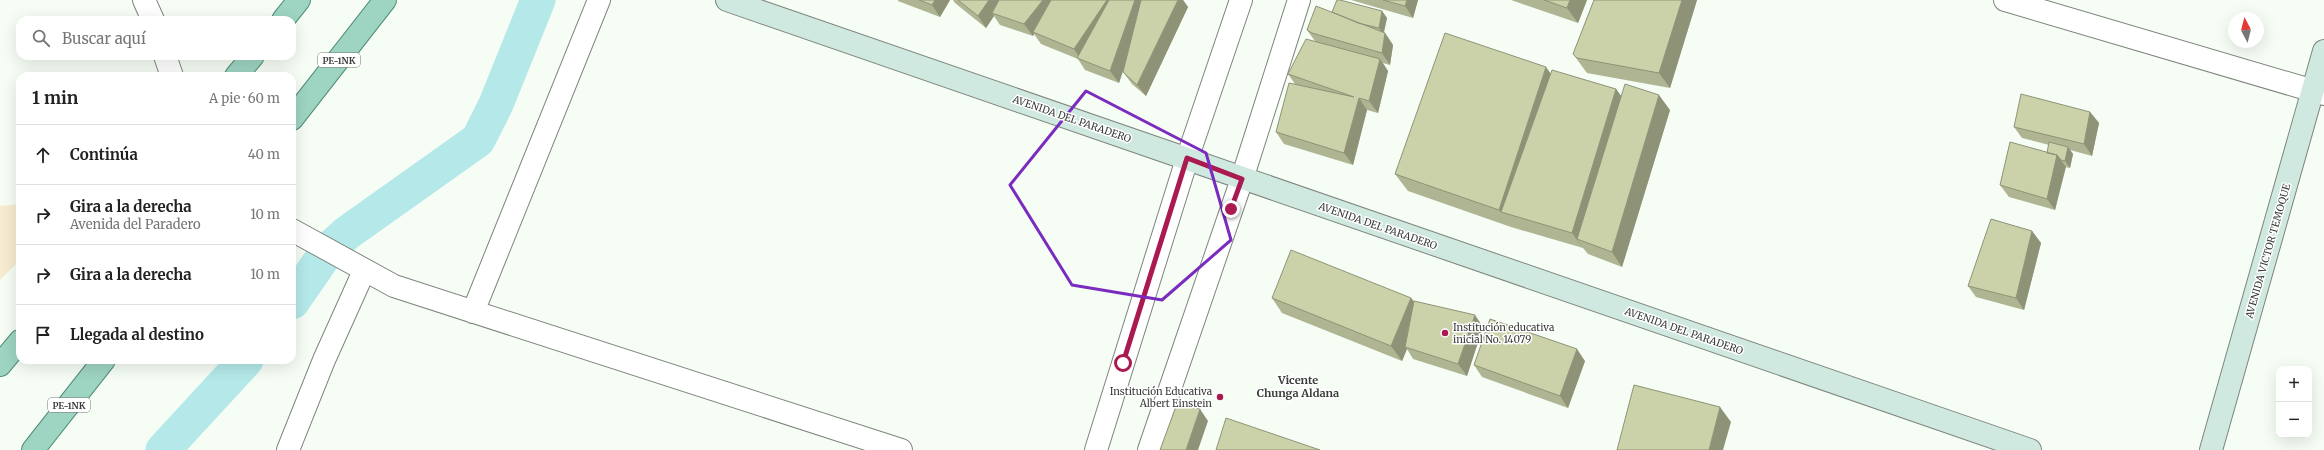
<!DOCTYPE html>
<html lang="es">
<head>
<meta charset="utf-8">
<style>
  :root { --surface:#fff; --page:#f2f2f2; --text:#222; --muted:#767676; --line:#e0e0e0 }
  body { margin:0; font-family:Merriweather,serif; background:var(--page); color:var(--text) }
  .controls { position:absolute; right:12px; bottom:12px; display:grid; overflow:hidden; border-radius:8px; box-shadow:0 4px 16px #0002 }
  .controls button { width:36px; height:36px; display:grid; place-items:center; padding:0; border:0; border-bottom:1px solid var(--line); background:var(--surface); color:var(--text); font:20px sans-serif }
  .compass { position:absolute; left:2228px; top:12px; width:36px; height:36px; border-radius:50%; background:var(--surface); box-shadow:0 4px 16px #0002; rotate:353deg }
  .stop { position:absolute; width:12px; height:12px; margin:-9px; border:3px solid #aa1950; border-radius:50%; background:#fff }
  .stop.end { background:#aa1950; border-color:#fff; box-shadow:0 1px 4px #0008 }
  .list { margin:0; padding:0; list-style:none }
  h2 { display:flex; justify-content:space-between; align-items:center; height:52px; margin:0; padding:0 16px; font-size:17px }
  h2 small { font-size:13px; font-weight:400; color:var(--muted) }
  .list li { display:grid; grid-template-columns:26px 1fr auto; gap:12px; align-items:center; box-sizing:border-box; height:60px; padding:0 16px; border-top:1px solid var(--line) }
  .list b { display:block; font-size:15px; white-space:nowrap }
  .list p { margin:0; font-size:13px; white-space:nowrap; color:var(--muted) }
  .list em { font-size:13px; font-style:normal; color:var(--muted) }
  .icon { flex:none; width:22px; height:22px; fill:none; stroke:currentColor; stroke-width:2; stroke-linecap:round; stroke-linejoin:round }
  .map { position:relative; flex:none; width:2324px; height:450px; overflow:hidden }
  .search { position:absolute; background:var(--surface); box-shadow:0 4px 16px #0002; left:16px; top:16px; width:280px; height:44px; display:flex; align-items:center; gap:10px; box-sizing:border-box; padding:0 14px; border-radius:12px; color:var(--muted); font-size:15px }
  .panel { position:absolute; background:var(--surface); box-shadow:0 4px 16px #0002; left:16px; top:72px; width:280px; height:292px; border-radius:12px }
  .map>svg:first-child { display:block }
  .green { fill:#f7ecd1 }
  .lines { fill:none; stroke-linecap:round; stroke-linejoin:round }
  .canal { stroke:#b4e8e9; stroke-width:35 }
  .street-casing { stroke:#7e857d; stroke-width:24 }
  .secondary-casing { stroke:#7e857d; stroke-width:24 }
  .primary-casing { stroke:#518c78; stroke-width:24 }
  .street { stroke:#fff; stroke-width:22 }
  .secondary { stroke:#cfe9e1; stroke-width:22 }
  .primary { stroke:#9ed4c2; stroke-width:22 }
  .wall { fill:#afb592 }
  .shaded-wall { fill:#8e9377 }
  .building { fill:#cbd2aa; stroke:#8e9377 }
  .route { stroke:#aa1950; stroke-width:5 }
  .marked { fill:none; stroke:#7b2cbf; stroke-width:3; stroke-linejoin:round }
  .poi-dot { fill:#aa1950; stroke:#fff; stroke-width:1.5 }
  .labels { text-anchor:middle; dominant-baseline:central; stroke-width:3; stroke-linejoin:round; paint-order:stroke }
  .shield { fill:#fff; stroke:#747674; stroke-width:1 }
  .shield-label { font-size:9px; font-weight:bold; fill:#393c39 }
  .street-label { font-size:10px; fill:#393c39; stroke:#fff }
  .poi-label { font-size:10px; fill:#393c39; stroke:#fff; text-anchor:start }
  .neighbourhood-label { font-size:11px; font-weight:bold; fill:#393c39; stroke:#fff }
</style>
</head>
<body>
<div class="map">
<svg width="2324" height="450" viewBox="0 0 2324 450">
  <rect width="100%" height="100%" fill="#f5fdf5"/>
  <!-- green -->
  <path class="green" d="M20,204V260L0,280V206Z"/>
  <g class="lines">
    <!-- canal -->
    <path class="canal" d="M292,302L328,250L347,233L478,140L496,104L538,0
      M163,450L246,360"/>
    <!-- street casing -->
    <g class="street-casing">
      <path id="street" d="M144,0L153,20
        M2005,0L2324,94
        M165,56L172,76
        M292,230L394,286L901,450
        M473,312L599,0
        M288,450L324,360L364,271
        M1096,450L1187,159L1241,0
        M1149,450L1242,179L1299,0"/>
    </g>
    <!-- secondary casing -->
    <g class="secondary-casing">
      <path id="secondary" d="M727,0L2030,450
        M2211,450L2324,51"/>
    </g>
    <!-- primary casing -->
    <g class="primary-casing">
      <path id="primary" d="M283,20L299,0
        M236,76L253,56
        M292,119L385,0
        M0,365L20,341
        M33,450L104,360"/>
    </g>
    <!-- street -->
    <use href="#street" class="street"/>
    <!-- secondary -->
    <use href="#secondary" class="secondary"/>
    <!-- primary -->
    <use href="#primary" class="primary"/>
  </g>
  <!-- wall -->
  <path class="wall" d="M898,0H950L940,17L898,1Z
    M953,0H1183L1188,7L1146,96L1132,84L1123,72L1126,60L1119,83L1085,70L1078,59L1041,44L1034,34L1033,36L1000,25L994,16L986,28L955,3Z
    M1351,0H1418L1413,18Z
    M1511,0H1587L1578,23Z
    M1594,0H1697L1670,88L1587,73L1584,69L1573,54Z
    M1382,11L1387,18L1384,33H1385L1393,45L1390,65L1383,63L1388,71L1378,113L1367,110L1353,165L1284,144L1276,132L1295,84L1288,74L1315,41L1307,30L1332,12Z
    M1551,74L1616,89L1621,96L1670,110L1622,267L1588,254L1583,248L1511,227L1408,191L1395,174Z
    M2090,112L2099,123L2092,156L2070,150L2073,154L2070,168L2065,167L2055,210L2009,197L2000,185L2047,153L2049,145L2022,138L2014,127Z
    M2032,231L2041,243L2024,310L1976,297L1968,286Z
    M1272,298H1411L1414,301L1483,327L1467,376L1413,359L1407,349L1402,361L1282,313Z
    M1585,361L1568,408L1482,377L1474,365Z"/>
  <!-- shaded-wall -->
  <path class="shaded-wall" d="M935,0H950L940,17L932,5Z
    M989,0H1005L992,13L994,16L986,28L978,16Z
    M1043,0H1061L1033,32L1034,34L1033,36L1024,24Z
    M1107,0H1123L1081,60L1074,49Z
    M1135,0H1147L1119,83L1110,71Z
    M1178,0H1183L1188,7L1146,96L1137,85Z
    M1407,0H1418L1413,18L1405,6Z
    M1570,0H1587L1578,23L1567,8Z
    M1682,0H1697L1670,88L1659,73Z
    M1382,11L1387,18L1383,35L1379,28Z
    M1385,33L1393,45L1390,65L1382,53Z
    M1380,59L1388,71L1378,113L1369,101Z
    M1546,67L1558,84L1501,212L1499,210Z
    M1616,89L1627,104L1577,239L1583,248L1572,233Z
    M1659,95L1670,110L1622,267L1612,252Z
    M1359,98L1367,110L1353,165L1344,153Z
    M2090,112L2099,123L2092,156L2084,144Z
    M2068,147L2073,154L2070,168L2065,161Z
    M2057,155L2066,167L2055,210L2047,199Z
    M2032,231L2041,243L2024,310L2016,298Z
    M1411,298L1422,313L1405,347L1407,349L1402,361L1391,346Z
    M1475,315L1483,327L1467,376L1458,364Z
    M1577,349L1585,361L1568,408L1560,396Z
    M1720,407L1731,422L1723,450H1709Z
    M1200,409L1208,421L1198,450H1186Z"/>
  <!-- building -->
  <path class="building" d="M919,0H935L932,5Z
    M958,0H989L978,16Z
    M999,0H1043L1024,24L992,13Z
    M1051,0H1107L1074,49L1033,32Z
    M1109,0H1135L1110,71L1077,58Z
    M1141,0H1178L1137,85L1123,72Z
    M1337,0H1340L1382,11L1379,28L1358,23L1332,12Z
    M1383,0H1407L1405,6Z
    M1544,0H1570L1567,8Z
    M1594,0H1682L1659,73L1577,58L1573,54Z
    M1316,6L1385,33L1382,53L1312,33L1307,30Z
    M1445,33L1546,67L1499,210L1395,174Z
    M1306,39L1380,59L1369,101L1359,98L1344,153L1276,132L1289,83L1354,97L1288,74Z
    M1552,70L1616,89L1572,233L1501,212Z
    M1625,84L1659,95L1612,252L1577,239Z
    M2021,94L2090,112L2084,144L2014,127Z
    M2010,142L2057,155L2047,199L2000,185Z
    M2049,142L2068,147L2065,161L2061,160L2057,155L2047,153Z
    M1991,219L2032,231L2016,298L1968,286Z
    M1291,250L1411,298L1391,346L1272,298Z
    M1414,301L1475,315L1458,364L1405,347Z
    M1490,319L1577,349L1560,396L1474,365Z
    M1634,385L1720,407L1709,450H1617Z
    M1178,401L1200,409L1186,450H1160Z
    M1226,418L1320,450H1216Z"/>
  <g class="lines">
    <!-- route -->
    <path class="route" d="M1123,363L1187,158L1242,179L1231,209"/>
  </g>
  <!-- marked area -->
  <path class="marked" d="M1086,91L1206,153L1231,240L1162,300L1072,285L1010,185Z"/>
  <!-- markers -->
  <g class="poi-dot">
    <circle cx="1445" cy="333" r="4"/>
    <circle cx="1220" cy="397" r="4"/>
  </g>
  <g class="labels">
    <!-- shield labels -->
    <g class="shield">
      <rect x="318" y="53" width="42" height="14" rx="3"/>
      <rect x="48" y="398" width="42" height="14" rx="3"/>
    </g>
    <g class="shield-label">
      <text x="339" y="60">PE-1NK</text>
      <text x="69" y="405">PE-1NK</text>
    </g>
    <!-- street labels -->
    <g class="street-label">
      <text transform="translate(1072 119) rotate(19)">AVENIDA DEL PARADERO</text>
      <text transform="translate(1378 226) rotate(19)">AVENIDA DEL PARADERO</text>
      <text transform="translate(2268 251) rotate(-74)">AVENIDA VICTOR TEMOQUE</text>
      <text transform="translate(1684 331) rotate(19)">AVENIDA DEL PARADERO</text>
    </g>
    <!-- poi labels -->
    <g class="poi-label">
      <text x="1453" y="327">Institución educativa<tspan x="1453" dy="12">inicial No. 14079</tspan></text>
      <text x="1212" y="391" text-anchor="end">Institución Educativa<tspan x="1212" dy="12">Albert Einstein</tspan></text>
    </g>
    <!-- neighbourhood labels -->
    <g class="neighbourhood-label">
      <text x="1298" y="380">Vicente<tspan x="1298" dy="13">Chunga Aldana</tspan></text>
    </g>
  </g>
</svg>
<div class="controls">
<button>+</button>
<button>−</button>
</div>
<svg class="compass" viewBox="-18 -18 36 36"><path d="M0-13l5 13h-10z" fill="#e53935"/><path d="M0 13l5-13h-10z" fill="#767676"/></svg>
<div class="stop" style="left:1123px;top:363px"></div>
<div class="stop end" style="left:1231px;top:209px"></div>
<div class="search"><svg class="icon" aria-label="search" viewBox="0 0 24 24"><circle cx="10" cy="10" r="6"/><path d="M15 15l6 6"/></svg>Buscar aquí</div>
<section class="panel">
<h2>1 min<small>A pie · 60 m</small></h2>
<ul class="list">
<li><svg class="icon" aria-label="ahead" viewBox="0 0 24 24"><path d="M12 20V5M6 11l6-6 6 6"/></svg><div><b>Continúa</b></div><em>40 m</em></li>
<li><svg class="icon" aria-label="right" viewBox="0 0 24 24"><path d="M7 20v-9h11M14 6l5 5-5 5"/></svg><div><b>Gira a la derecha</b><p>Avenida del Paradero</p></div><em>10 m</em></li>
<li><svg class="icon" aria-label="right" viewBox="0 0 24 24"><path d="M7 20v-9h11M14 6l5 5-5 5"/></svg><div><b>Gira a la derecha</b></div><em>10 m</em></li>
<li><svg class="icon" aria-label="arrive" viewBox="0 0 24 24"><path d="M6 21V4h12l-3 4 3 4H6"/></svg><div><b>Llegada al destino</b></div></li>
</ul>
</section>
</div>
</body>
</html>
